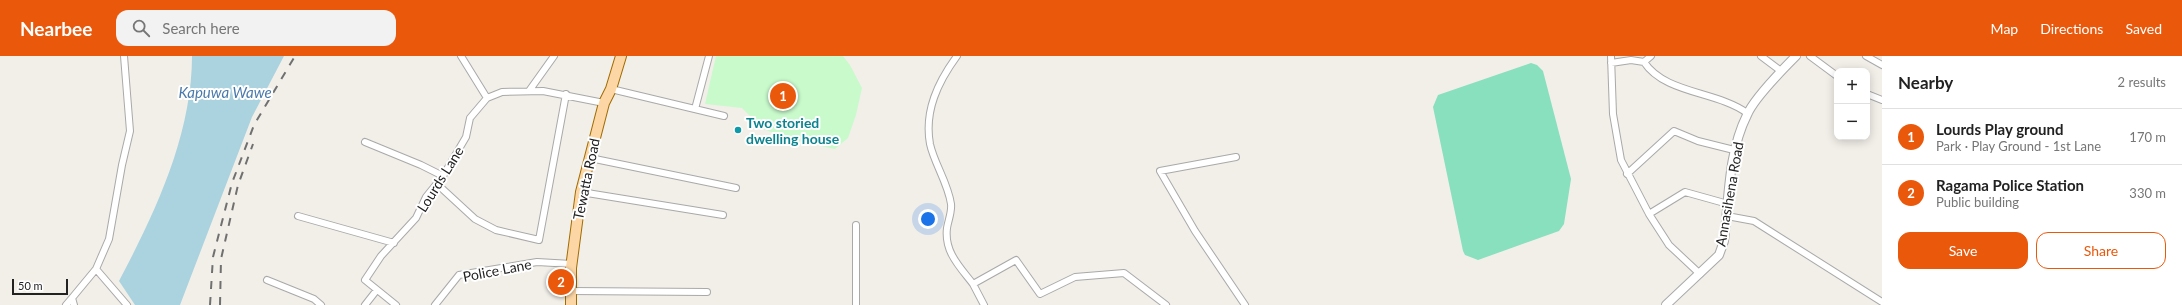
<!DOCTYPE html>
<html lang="en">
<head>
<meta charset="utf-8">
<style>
  :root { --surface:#fff; --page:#f2f2f2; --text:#222; --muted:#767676; --line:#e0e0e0; --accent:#ea580c }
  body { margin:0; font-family:Lato,sans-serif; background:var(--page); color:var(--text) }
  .controls { position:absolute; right:12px; top:12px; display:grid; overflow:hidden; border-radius:8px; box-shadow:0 2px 10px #0003 }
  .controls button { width:36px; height:36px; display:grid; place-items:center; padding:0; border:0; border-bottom:1px solid var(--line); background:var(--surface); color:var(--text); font:20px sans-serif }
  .scale { position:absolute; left:12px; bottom:10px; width:56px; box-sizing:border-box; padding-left:4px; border:2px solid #222; border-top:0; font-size:11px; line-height:14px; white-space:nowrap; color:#222; -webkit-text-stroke:3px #fff; paint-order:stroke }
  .you { position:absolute; left:928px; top:163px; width:14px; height:14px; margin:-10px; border:3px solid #fff; border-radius:50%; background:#1a73e8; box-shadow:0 0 0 6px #1a73e833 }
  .badge { display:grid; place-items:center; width:26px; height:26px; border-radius:50%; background:var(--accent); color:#fff; font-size:13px; font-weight:700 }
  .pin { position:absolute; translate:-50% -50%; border:2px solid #fff; box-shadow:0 1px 4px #0006 }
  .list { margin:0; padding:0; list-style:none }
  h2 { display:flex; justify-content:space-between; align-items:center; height:52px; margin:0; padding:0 16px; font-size:17px }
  h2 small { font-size:13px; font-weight:400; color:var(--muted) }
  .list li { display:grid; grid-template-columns:26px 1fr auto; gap:12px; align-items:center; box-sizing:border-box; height:56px; padding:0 16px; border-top:1px solid var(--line) }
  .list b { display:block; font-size:15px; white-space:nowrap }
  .list p { margin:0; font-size:13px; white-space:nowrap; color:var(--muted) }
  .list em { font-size:13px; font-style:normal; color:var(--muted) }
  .actions { display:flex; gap:8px; padding:12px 16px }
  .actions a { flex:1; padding:9px 0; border:1px solid var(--accent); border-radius:12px; text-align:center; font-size:14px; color:var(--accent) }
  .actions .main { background:var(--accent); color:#fff }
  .icon { flex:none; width:22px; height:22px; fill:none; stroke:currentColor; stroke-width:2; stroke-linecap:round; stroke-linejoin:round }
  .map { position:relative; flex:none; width:1882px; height:249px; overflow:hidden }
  header { display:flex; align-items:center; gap:24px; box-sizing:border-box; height:56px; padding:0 20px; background:var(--accent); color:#fff }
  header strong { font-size:19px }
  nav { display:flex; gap:22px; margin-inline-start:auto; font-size:14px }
  .search { width:280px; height:36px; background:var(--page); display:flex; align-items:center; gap:10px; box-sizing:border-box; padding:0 14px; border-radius:12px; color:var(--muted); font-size:15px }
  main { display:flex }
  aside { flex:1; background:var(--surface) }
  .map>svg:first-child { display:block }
  .park { fill:#c8facc }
  .pitch { fill:#88e0be }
  .water { fill:#aad3df }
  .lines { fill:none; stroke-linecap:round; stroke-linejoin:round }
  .minor-casing { stroke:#a9a9a9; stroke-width:8 }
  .tertiary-casing { stroke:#a9a9a9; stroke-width:10 }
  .primary-casing { stroke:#a06b00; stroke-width:12 }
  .minor { stroke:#fff; stroke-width:6 }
  .tertiary { stroke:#fff; stroke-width:8 }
  .primary { stroke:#fcd6a4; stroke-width:10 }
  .rail { stroke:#707070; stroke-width:2; stroke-dasharray:8 8; stroke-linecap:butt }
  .culture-dot { fill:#0f9aa8; stroke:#fff; stroke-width:1.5 }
  .labels { text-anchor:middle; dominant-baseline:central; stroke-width:4; stroke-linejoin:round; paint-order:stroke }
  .culture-label { font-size:14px; font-weight:bold; fill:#0d838f; stroke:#fff; text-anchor:start }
  .street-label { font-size:14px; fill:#222; stroke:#fff }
  .water-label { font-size:15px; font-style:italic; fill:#4a7aab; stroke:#fff }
</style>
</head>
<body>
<header>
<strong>Nearbee</strong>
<div class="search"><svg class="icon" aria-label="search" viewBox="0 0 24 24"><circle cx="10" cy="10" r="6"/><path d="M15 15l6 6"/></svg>Search here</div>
<nav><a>Map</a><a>Directions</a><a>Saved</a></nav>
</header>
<main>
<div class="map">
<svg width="1882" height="249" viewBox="0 0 1882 249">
  <rect width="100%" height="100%" fill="#f2efe9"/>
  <!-- park -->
  <path class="park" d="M716,0H843L850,9L862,32L856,59L848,82L835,93L793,84L763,73L742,52L705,48Z"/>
  <!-- pitch -->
  <path class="pitch" d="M1531,7L1537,9L1543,15L1571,123L1564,168L1559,175L1478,204L1465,199L1463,195L1433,51L1438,39Z"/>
  <!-- water -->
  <path class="water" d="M192,0H284L252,61L180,249H135L119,225C155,157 192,79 192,0Z"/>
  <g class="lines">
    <!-- minor casing -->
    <g class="minor-casing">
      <path id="minor" d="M461,0L487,42
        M957,0C938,26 924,55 930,88C934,107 948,127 951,148C952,156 948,165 947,172C944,196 960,211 973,228
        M1611,0L1613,58L1621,104L1649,158L1669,189L1700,218
        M1761,0L1781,15
        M1810,0L1837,20
        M1866,0L1882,9
        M1644,6L1651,0
        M1611,7L1631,4L1644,6C1665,38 1717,35 1747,57
        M611,33L724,60
        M529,35L554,0
        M1867,38L1882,44
        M695,53L709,0
        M365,86L421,109L443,120
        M1236,101L1160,115L1195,175L1245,249
        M590,102L736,132
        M1627,118L1674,75L1698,85L1734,94
        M437,128L475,163L496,174L539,184L566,38
        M581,136L723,159
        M1649,158L1685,136L1728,148
        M298,160L394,187
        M1727,160L1754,165L1882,246
        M856,169V249
        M96,213L109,183L122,109L130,75L124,0
        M267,224L314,243L321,249
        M570,235L707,236
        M66,249L72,242
        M74,249L72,242L96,213L127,249
        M365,249L376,235
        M396,249L365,224L381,200L416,162L426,141L443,120L466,81L470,62L487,42L502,36L543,35L604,47
        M435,249L459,219L537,206L572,208
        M984,249L973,228L1016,204L1040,238L1075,221L1124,217L1166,249"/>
    </g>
    <!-- tertiary casing -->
    <g class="tertiary-casing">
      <path id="tertiary" d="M1666,249L1719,199L1724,185C1729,143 1728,97 1747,59C1754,42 1783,13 1796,0"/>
    </g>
    <!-- primary casing -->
    <g class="primary-casing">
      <path id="primary" d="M571,249V212L581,136L604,47L611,33L621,0"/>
    </g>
    <!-- minor -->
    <use href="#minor" class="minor"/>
    <!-- tertiary -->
    <use href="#tertiary" class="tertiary"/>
    <!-- primary -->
    <use href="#primary" class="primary"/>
    <!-- rail -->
    <path class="rail" d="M210,249L213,201L232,127L254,69L295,0
      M220,249L221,203L238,129L253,88"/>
  </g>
  <!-- markers -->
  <circle class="culture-dot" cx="738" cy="74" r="4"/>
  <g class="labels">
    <!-- culture labels -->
    <g class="culture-label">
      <text x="746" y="66">Two storied<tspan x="746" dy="16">dwelling house</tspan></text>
    </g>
    <!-- street labels -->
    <g class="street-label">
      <text transform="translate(440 123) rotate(-58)">Lourds Lane</text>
      <text transform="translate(586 123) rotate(-78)">Tewatta Road</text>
      <text transform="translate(1729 138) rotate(-80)">Annasihena Road</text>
      <text transform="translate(497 214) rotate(-11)">Police Lane</text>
    </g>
    <!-- water labels -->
    <g class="water-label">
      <text x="225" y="36">Kapuwa Wawe</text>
    </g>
  </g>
</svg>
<div class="controls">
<button>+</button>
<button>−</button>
</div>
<div class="scale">50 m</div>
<div class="you"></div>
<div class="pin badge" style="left:783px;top:40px">1</div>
<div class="pin badge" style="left:561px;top:226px">2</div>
</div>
<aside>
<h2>Nearby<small>2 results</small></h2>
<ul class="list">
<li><span class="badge">1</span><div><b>Lourds Play ground</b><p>Park · Play Ground - 1st Lane</p></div><em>170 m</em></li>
<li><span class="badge">2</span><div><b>Ragama Police Station</b><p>Public building</p></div><em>330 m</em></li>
</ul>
<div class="actions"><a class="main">Save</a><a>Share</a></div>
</aside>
</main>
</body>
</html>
